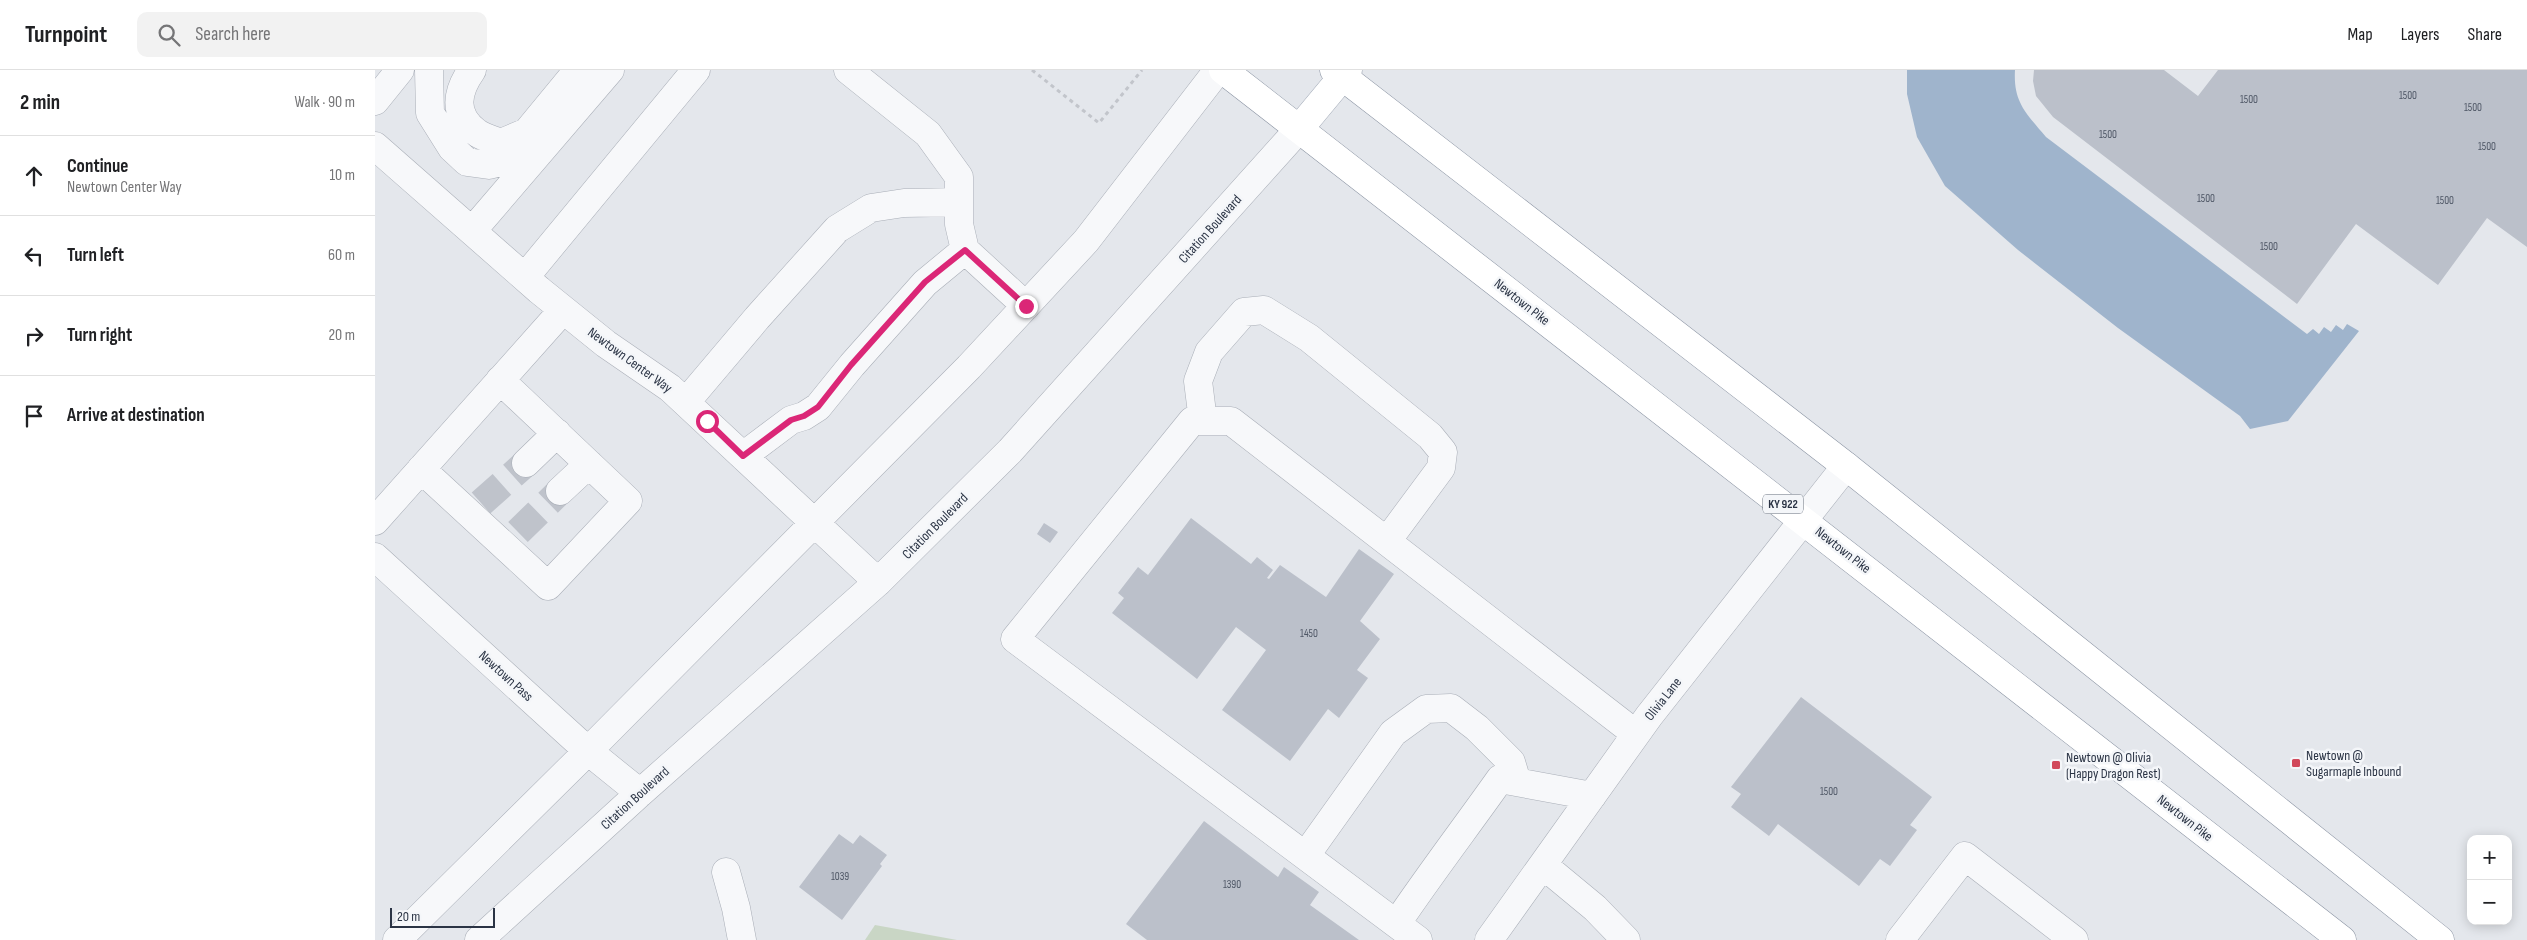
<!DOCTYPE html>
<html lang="en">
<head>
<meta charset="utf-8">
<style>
  :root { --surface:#fff; --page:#f2f2f2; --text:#202124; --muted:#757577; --line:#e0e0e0 }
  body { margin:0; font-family:"Sofia Sans Condensed",sans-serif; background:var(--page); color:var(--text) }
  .controls { position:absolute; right:15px; bottom:15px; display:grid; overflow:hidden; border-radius:10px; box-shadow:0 2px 12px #0003 }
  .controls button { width:45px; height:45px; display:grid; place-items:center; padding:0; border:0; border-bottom:1px solid var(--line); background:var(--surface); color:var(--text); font:25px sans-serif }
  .scale { position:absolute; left:15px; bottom:12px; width:105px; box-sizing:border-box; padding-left:5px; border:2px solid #2b3445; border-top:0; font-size:14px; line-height:18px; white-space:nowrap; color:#2b3445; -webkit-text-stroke:4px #f4f6f9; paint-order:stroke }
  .stop { position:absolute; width:15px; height:15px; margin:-11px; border:4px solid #db2777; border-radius:50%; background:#fff }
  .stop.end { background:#db2777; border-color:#fff; box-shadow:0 1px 5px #0008 }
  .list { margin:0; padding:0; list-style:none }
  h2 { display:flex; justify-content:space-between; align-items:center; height:65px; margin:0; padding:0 20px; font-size:21px }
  h2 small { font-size:16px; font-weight:400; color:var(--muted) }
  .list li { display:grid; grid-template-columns:32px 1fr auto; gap:15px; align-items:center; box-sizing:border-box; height:80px; padding:0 20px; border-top:1px solid var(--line) }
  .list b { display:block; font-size:19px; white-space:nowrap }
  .list p { margin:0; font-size:16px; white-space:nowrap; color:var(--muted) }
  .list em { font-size:16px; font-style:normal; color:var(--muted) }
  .icon { flex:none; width:28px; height:28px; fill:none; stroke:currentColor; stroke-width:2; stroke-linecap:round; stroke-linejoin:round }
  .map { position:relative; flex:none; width:2152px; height:870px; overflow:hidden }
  header { display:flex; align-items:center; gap:30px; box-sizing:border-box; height:70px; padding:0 25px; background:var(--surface); border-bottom:1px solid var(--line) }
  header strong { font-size:24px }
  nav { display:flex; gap:28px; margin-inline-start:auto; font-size:18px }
  .search { width:350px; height:45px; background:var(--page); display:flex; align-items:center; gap:12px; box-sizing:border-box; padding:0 18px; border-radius:10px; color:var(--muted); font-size:19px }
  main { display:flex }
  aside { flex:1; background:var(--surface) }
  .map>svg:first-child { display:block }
  .green { fill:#c9d6c5 }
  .water { fill:#9fb4cc }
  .building { fill:#bbc0ca }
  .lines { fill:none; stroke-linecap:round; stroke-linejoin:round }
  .minor-tunnel { stroke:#bfc3cb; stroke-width:28; stroke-dasharray:28 14; stroke-linecap:butt }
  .minor-casing { stroke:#a9aeb7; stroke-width:29 }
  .major-casing { stroke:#a3abb8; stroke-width:29 }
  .highway-casing { stroke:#8b94a3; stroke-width:29 }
  .path { stroke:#c2c5cb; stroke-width:3; stroke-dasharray:4 4; stroke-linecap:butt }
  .minor { stroke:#f7f8fa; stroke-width:28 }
  .major { stroke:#fff; stroke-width:28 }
  .highway { stroke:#fff; stroke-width:28 }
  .route { stroke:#db2777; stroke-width:6 }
  .poi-dot { fill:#d1495b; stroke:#f4f6f9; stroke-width:2 }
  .labels { text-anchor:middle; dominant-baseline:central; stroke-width:5; stroke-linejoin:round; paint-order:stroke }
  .number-label { font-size:11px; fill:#4f5766 }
  .shield { fill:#f4f6f9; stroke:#676e7b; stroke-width:1 }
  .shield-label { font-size:12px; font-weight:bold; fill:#2b3445 }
  .street-label { font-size:14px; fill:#2b3445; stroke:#f4f6f9 }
  .poi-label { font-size:14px; fill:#2b3445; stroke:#f4f6f9; text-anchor:start }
</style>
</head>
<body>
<header>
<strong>Turnpoint</strong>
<div class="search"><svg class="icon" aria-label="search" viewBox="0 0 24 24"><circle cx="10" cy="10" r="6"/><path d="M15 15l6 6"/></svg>Search here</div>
<nav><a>Map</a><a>Layers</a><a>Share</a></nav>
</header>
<main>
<aside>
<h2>2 min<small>Walk · 90 m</small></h2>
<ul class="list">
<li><svg class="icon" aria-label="ahead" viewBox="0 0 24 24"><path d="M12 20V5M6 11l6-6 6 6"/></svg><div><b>Continue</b><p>Newtown Center Way</p></div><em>10 m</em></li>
<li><svg class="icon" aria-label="left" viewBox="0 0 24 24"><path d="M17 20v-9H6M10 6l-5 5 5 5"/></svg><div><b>Turn left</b></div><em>60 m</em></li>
<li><svg class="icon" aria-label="right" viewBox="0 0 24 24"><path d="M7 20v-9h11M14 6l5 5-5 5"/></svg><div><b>Turn right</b></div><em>20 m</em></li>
<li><svg class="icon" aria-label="arrive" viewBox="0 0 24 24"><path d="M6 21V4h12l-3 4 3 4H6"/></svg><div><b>Arrive at destination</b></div></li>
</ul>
</aside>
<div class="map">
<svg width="2152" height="870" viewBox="0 0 2152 870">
  <rect width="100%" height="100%" fill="#e4e7ec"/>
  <!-- green -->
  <path class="green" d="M500,855L582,870H490Z"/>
  <!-- water -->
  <path class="water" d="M1532,0H1640C1638,33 1652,44 1671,67L1932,264L1938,259L1944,264L1949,257L1956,262L1961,255L1968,260L1972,254L1984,261L1913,351L1875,359L1865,346L1743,258L1643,180L1570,116L1542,67L1532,24Z"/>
  <!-- building -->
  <path class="building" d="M1659,0H1789L1823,26L1843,0H2152V177L2112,148L2063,215L1981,154L1922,234L1678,47L1661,26L1658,11Z
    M816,448L876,494L882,487L898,500L892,508L894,509L905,495L951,527L984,479L1019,504L985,551L1005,569L982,600L993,608L964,648L953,639L915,691L847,640L891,580L861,557L822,609L737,543L749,528L743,523L763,497L773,505Z
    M669,453L683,462L675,473L662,464Z
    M1426,627L1557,727L1535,755L1542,760L1515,796L1505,789L1484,816L1403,754L1394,766L1356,737L1366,724L1356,717Z
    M829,751L903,807L909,797L944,822L935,835L984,870H772L751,854Z
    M464,764L478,774L485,765L512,785L505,794L507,796L467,850L424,817Z"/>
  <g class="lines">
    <!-- minor-tunnel -->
    <path class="minor-tunnel" d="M106,433L151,393
      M143,462L185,421"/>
    <!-- minor casing -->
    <g class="minor-casing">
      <path id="minor" d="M54,0L55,43L77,78L92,92L114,95L164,83
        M97,0C82,21 77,44 101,62C107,67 118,70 126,73L152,62L203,0
        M473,0L553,64L584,107V154L590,180L651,236
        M0,31L25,0
        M0,76L164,220L231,274L295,318L503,512
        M97,161L235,0
        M150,207L321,0
        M311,332L382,248L462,159L496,138L529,133L584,132
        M828,351L823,311L834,282L869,242L889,240L934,268L1055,366L1068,382L1066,398L1012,471
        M368,386L416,350L429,346L443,337L477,295L550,213L590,180
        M151,393L182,363
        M46,399L173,516L253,431L125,310
        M185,421L214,394
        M0,451L188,240
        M0,487L213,681L265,723
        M931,785L1018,663L1051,639L1076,638L1102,658L1136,692L1142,712
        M1168,795L1220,838L1251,870
        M351,802L361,838L367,870
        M1022,853C1055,804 1091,757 1125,709L1217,726
        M22,870L213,681L594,297L711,171L843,0
        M104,870L265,723L503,512L635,381L924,59
        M1043,870L640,569L817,351H856L1261,664
        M1114,870L1274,646L1471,396
        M1525,870L1590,786L1699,870"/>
    </g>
    <!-- major casing -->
    <g class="major-casing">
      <path id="major" d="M924,59L973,0"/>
    </g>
    <!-- highway casing -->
    <g class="highway-casing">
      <path id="highway" d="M848,0L1967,870
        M959,0L1471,396L2065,870"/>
    </g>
    <!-- path -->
    <path class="path" d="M657,0L724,53L767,0"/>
    <!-- minor -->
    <use href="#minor" class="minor"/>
    <!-- major -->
    <use href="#major" class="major"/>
    <!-- highway -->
    <use href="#highway" class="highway"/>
  </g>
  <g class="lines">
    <!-- route -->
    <path class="route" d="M332,351L368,386L416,350L429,346L443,337L476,295L550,212L590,180L651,236"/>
  </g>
  <!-- markers -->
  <g class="poi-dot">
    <rect x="1916" y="688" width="10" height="10" rx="2.5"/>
    <rect x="1676" y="690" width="10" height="10" rx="2.5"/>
  </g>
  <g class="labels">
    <!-- number labels -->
    <g class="number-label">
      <text x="2033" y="25">1500</text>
      <text x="1874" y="29">1500</text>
      <text x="2098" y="37">1500</text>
      <text x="1733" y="64">1500</text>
      <text x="2112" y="76">1500</text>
      <text x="1831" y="128">1500</text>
      <text x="2070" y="130">1500</text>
      <text x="1894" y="176">1500</text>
      <text x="934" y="563">1450</text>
      <text x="1454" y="721">1500</text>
      <text x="465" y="806">1039</text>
      <text x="857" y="814">1390</text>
    </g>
    <!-- shield labels -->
    <rect class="shield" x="1388" y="424.5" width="40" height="19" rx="4"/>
    <g class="shield-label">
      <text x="1408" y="434">KY 922</text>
    </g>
    <!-- street labels -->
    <g class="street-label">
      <text transform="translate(835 159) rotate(-48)">Citation Boulevard</text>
      <text transform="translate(1147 232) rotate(38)">Newtown Pike</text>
      <text transform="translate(255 290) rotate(36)">Newtown Center Way</text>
      <text transform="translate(560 456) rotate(-45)">Citation Boulevard</text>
      <text transform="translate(1468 480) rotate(38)">Newtown Pike</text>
      <text transform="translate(131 606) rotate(42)">Newtown Pass</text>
      <text transform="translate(1288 629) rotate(-52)">Olivia Lane</text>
      <text transform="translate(260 728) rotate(-42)">Citation Boulevard</text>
      <text transform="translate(1810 748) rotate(38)">Newtown Pike</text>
    </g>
    <!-- poi labels -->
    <g class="poi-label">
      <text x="1931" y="685">Newtown @<tspan x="1931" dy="16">Sugarmaple Inbound</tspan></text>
      <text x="1691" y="687">Newtown @ Olivia<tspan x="1691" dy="16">(Happy Dragon Rest)</tspan></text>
    </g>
  </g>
</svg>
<div class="controls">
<button>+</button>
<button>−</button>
</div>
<div class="scale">20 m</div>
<div class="stop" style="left:332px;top:351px"></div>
<div class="stop end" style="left:651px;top:236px"></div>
</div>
</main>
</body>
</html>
